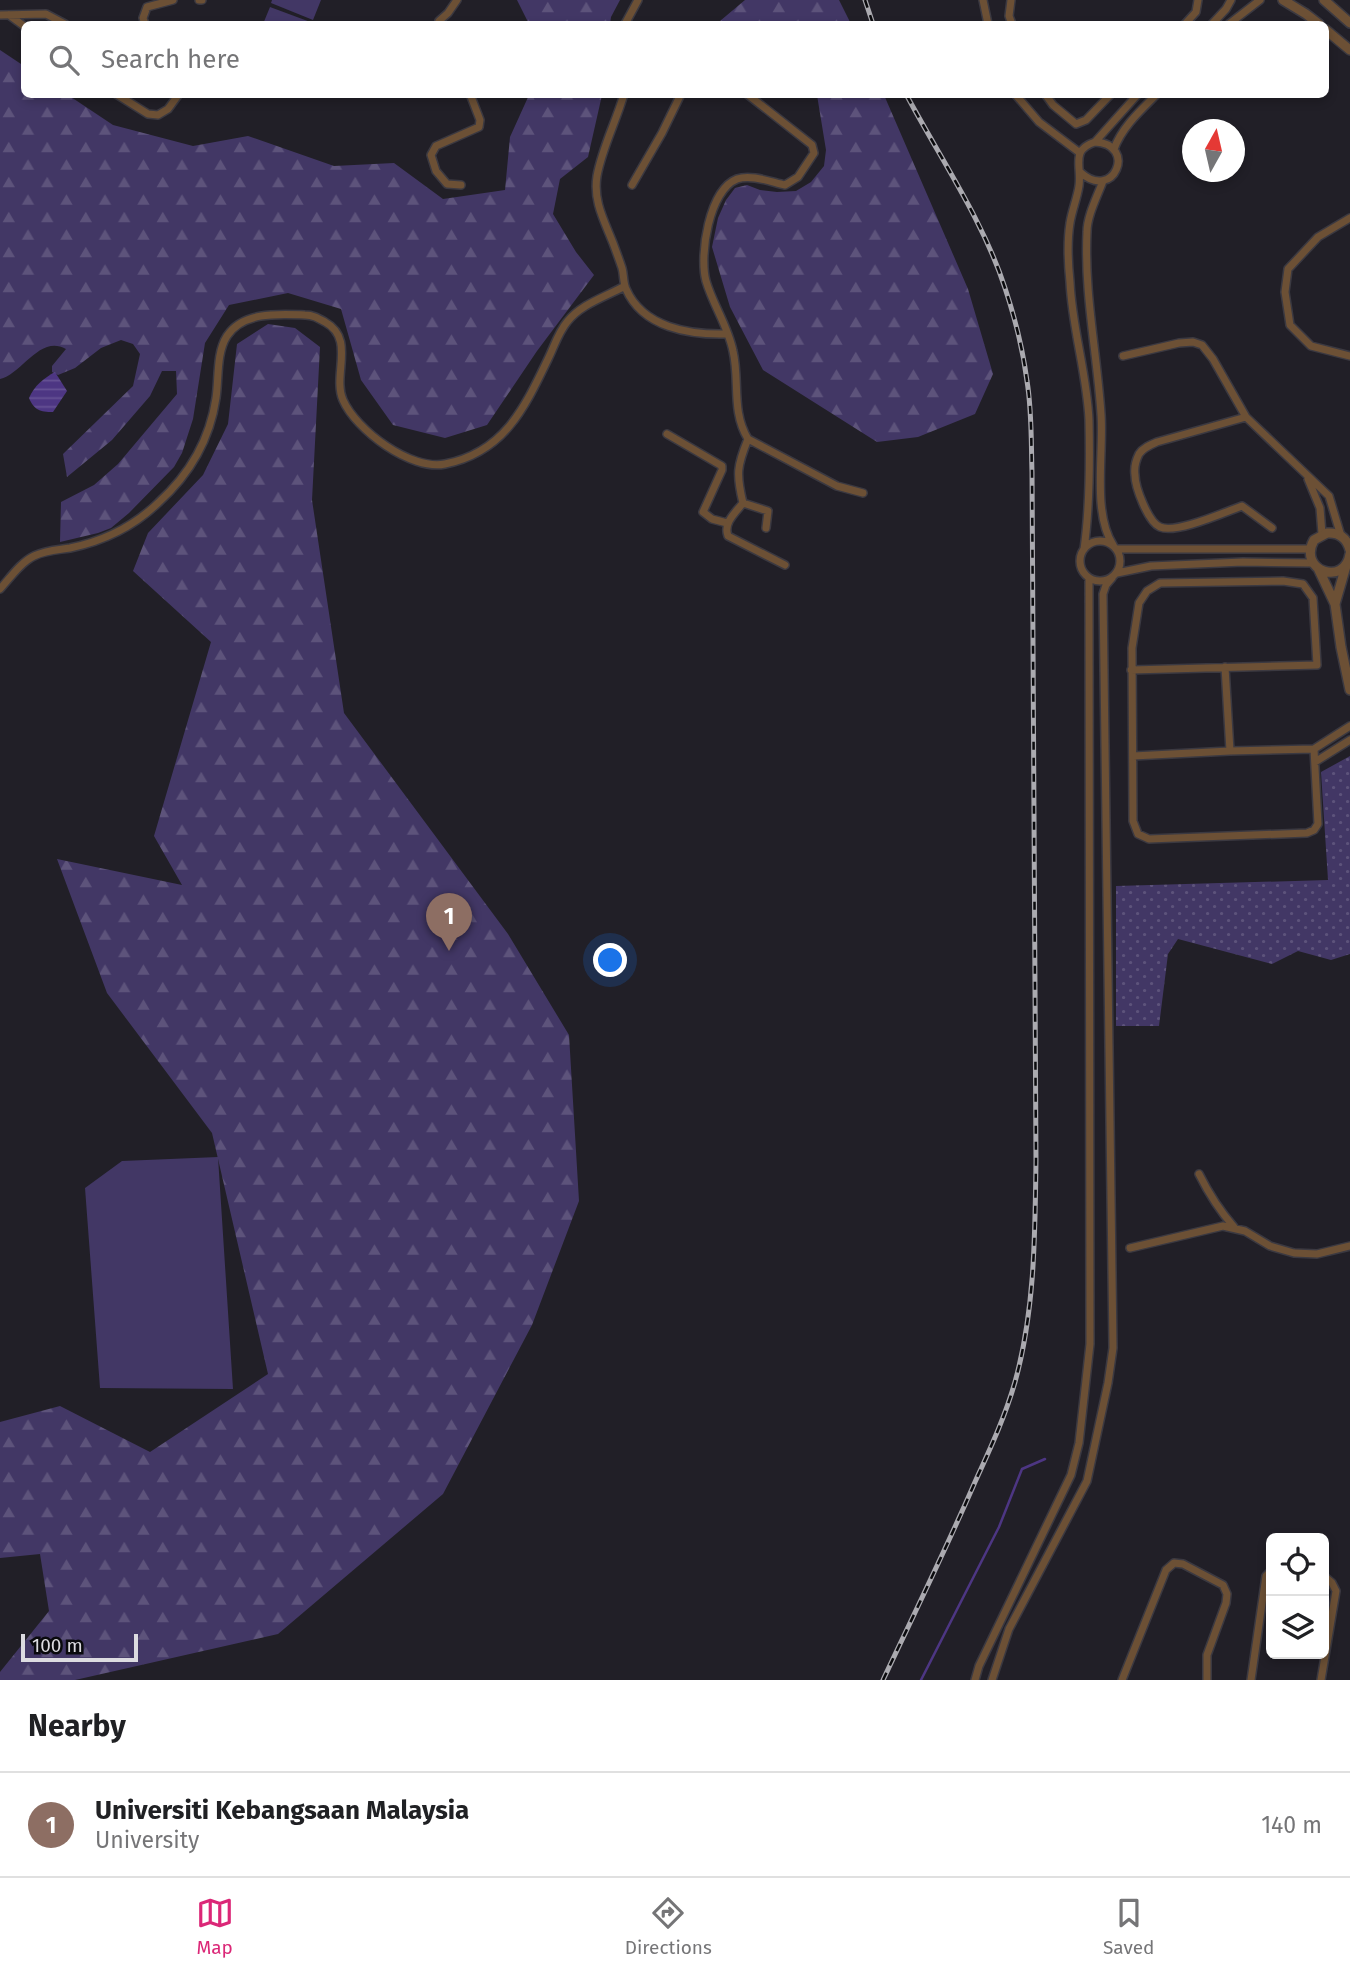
<!DOCTYPE html>
<html lang="en">
<head>
<meta charset="utf-8">
<style>
  :root { --surface:#fff; --page:#f2f2f2; --text:#202124; --muted:#757577; --line:#e0e0e0; --accent:#db2777 }
  body { margin:0; font-family:"Fira Sans",sans-serif; background:var(--page); color:var(--text) }
  .controls { position:absolute; right:21px; bottom:21px; display:grid; overflow:hidden; border-radius:10px; box-shadow:0 4px 10px #0003 }
  .controls button { width:63px; height:63px; display:grid; place-items:center; padding:0; border:0; border-bottom:2px solid var(--line); background:var(--surface); color:var(--text); font:35px sans-serif }
  .compass { position:absolute; left:1182px; top:119px; width:63px; height:63px; border-radius:50%; background:var(--surface); box-shadow:0 4px 10px #0003; rotate:8deg }
  .scale { position:absolute; left:21px; bottom:18px; width:117px; box-sizing:border-box; padding-left:7px; border:4px solid #dcdbe0; border-top:0; font-size:19px; line-height:24px; white-space:nowrap; color:#dcdbe0; -webkit-text-stroke:5px #0a0a0d; paint-order:stroke }
  .you { position:absolute; left:611px; top:961px; width:24px; height:24px; margin:-18px; border:5px solid #fff; border-radius:50%; background:#1a73e8; box-shadow:0 0 0 10px #1a73e833 }
  .badge { display:grid; place-items:center; width:46px; height:46px; border-radius:50%; background:var(--accent); color:#fff; font-size:23px; font-weight:700 }
  .pin { position:absolute; translate:-50% -58px; filter:drop-shadow(0 2px 4px #0008) }
  .pin::after { content:''; position:absolute; top:37px; width:24px; height:21px; background:inherit; clip-path:polygon(0 0,100% 0,50% 100%) }
  .list { margin:0; padding:0; list-style:none }
  h2 { display:flex; justify-content:space-between; align-items:center; height:91px; margin:0; padding:0 28px; font-size:30px }
  h2 small { font-size:23px; font-weight:400; color:var(--muted) }
  .list li { display:grid; grid-template-columns:46px 1fr auto; gap:21px; align-items:center; box-sizing:border-box; height:105px; padding:0 28px; border-top:2px solid var(--line) }
  .list b { display:block; font-size:26px; white-space:nowrap }
  .list p { margin:0; font-size:23px; white-space:nowrap; color:var(--muted) }
  .list em { font-size:23px; font-style:normal; color:var(--muted) }
  .icon { flex:none; width:38px; height:38px; fill:none; stroke:currentColor; stroke-width:2; stroke-linecap:round; stroke-linejoin:round }
  .map { position:relative; flex:none; width:1350px; height:1680px; overflow:hidden }
  .search { position:absolute; background:var(--surface); box-shadow:0 4px 10px #0003; left:21px; right:21px; top:21px; height:77px; display:flex; align-items:center; gap:18px; box-sizing:border-box; padding:0 24px; border-radius:10px; color:var(--muted); font-size:26px }
  .sheet { height:196px; background:var(--surface) }
  nav { display:flex; justify-content:space-around; align-items:center; box-sizing:border-box; height:98px; border-top:2px solid var(--line); background:var(--surface); font-size:19px; color:var(--muted) }
  nav a { display:grid; justify-items:center; gap:4px }
  nav .on { color:var(--accent) }
  .map>svg:first-child { display:block }
  .grass { fill:#423765 }
  .forest { fill:url(#forest-firs) }
  .park { fill:url(#park-dots) }
  .water { fill:url(#water-rules) }
  .lines { fill:none; stroke-linecap:round; stroke-linejoin:round }
  .stream { stroke:#4d3683; stroke-width:2.5 }
  .minor-casing { stroke:#3b3941; stroke-width:10 }
  .tertiary-casing { stroke:#3b3941; stroke-width:12 }
  .minor { stroke:#6c5035; stroke-width:7 }
  .tertiary { stroke:#6c5035; stroke-width:9 }
  .rail-casing { stroke:#abaab0; stroke-width:5 }
  .rail { stroke:#0a0a0d; stroke-width:2.5; stroke-dasharray:8; stroke-linecap:butt }
</style>
</head>
<body>
<div class="map">
<svg width="1350" height="1680" viewBox="0 0 1350 1680">
  <defs>
    <pattern id="forest-firs" width="22" height="20" patternUnits="userSpaceOnUse" patternTransform="scale(1.75)"><rect width="22" height="20" fill="#423765"/><path d="M5 1l3.5 6h-7zM16 11l3.5 6h-7z" fill="#5d537b"/></pattern>
    <pattern id="park-dots" width="8" height="8" patternUnits="userSpaceOnUse" patternTransform="scale(1.75)"><rect width="8" height="8" fill="#423765"/><path d="M2 2h.1M6 6h.1" fill="none" stroke="#5d537b" stroke-width="1.8" stroke-linecap="round"/></pattern>
    <pattern id="water-rules" width="6" height="5" patternUnits="userSpaceOnUse" patternTransform="scale(1.75)"><rect width="6" height="5" fill="#4d3683"/><path d="M0 2.5h6" fill="none" stroke="#665294"/></pattern>
  </defs>
  <rect width="100%" height="100%" fill="#211f27"/>
  <!-- grass -->
  <path class="grass" d="M272,0H321L313,20L271,3Z
    M270,7L313,23L312,24H263Z
    M218,1157L233,1389L100,1388L85,1188L122,1161Z"/>
  <!-- forest -->
  <path class="forest" d="M517,0H620L611,17L610,24H529Z
    M745,0H839L851,24H722L720,21Z
    M0,50L24,66V94L68,95L113,125L193,146L248,136L334,166L394,163L443,199L505,190L510,137L529,95H602L588,157L560,179L553,214L576,252L594,275L537,351L487,425L445,438L393,425L361,380L341,309L288,293L229,305L205,343L193,419L182,453L174,467L129,513L111,528L98,533L60,542L61,502L94,485L118,464L177,394L176,371H162L150,396L112,440L67,477L63,454L133,386L140,354L133,344L121,340L101,348L75,368L58,375L52,372V366L66,349C40,334 22,374 0,379Z
    M817,95H884L968,289L993,374L975,414L918,437L877,442L763,370L730,307L712,247L718,218L726,200L735,188L747,185L760,190L777,192L796,191L811,182L824,166L826,150Z
    M268,324L295,328L320,347L312,500L344,713L508,934L569,1035L579,1201L532,1325L443,1494L278,1634L75,1680H0V1672L49,1611L40,1554L0,1558V1422L60,1406L150,1452L268,1374L212,1133L107,993L57,859L182,885L154,836L211,642L133,571L148,533L203,475L228,424L237,344Z"/>
  <!-- park -->
  <path class="park" d="M1350,756V954L1331,960L1298,951L1272,964L1178,939L1168,954L1159,1026H1116V886L1328,880L1321,772Z"/>
  <!-- water -->
  <path class="water" d="M55,372L67,391L53,412C40,412 34,410 29,398C34,386 44,378 55,372Z"/>
  <g class="lines">
    <!-- stream -->
    <path class="stream" d="M921,1680L999,1527L1022,1469L1045,1459"/>
    <!-- minor casing -->
    <g class="minor-casing">
      <path id="minor" d="M199,0H202
        M983,0L988,24
        M1011,0L1009,16L1012,24
        M0,15L46,14L65,24
        M9,15L24,26
        M145,24L143,18L147,7L173,0
        M441,24L439,21L448,13L457,0
        M625,24L638,0
        M1185,24L1196,12L1198,0
        M1212,24L1226,9L1231,0
        M1229,24L1260,0
        M116,94L148,114L158,115L168,109L179,94
        M624,94C616,122 602,148 597,176C593,201 604,220 613,243C616,251 619,259 622,268C624,275 623,282 626,289C643,328 690,335 727,334
        M747,94L812,145L814,153L798,177L785,185C771,182 751,174 737,179C709,190 699,255 706,281C713,305 728,326 733,351C740,381 731,411 748,439L837,486L863,493
        M1015,94L1039,122L1080,153
        M1045,94L1053,105L1076,124L1086,120L1111,94
        M1114,149C1122,127 1141,110 1157,94
        M1080,172C1114,203 1138,144 1095,142
        M1103,181C1097,197 1087,216 1087,232C1084,293 1097,353 1101,414C1104,453 1092,512 1113,545
        M461,185L447,184L436,171L431,155L436,146L479,127L480,120L470,94
        M632,185L662,133L681,94
        M1350,218L1318,237L1288,269L1285,292L1290,325L1311,346L1350,356
        M1123,356L1179,343L1193,342L1202,345L1213,359L1246,417L1329,496L1341,536
        M1246,417L1157,442C1150,445 1143,448 1139,454C1136,460 1134,468 1135,475C1135,487 1148,522 1160,527C1176,534 1225,512 1242,506L1272,528
        M667,434L722,466V470L703,512L712,519L727,523
        M748,439C737,466 736,474 743,503C735,513 723,523 728,536L785,565
        M1308,479L1320,508L1322,534
        M743,503L768,511L766,528
        M1080 561a20 20 0 1 1 40 0a20 20 0 1 1-40 0Z
        M1084,549C1090,507 1090,463 1089,420C1087,374 1072,328 1070,282C1068,263 1067,242 1070,223C1072,210 1077,199 1079,186C1082,166 1070,150 1095,142L1138,94
        M1117,549H1310
        M1117,573L1151,566L1243,562L1313,563
        M0,589C10,578 21,562 34,556C46,550 57,550 70,548C104,541 133,527 158,503C189,475 210,439 216,398C219,379 216,353 227,336C243,311 280,314 305,315C313,315 318,318 325,322C356,339 332,375 343,400C356,430 411,471 445,464C504,452 524,409 548,359C554,347 558,333 567,322C581,304 605,297 625,286
        M1225,667L1230,751
        M1131,670L1317,665L1313,598L1303,584L1283,581L1160,583L1147,591L1139,603L1132,648L1133,821L1138,834L1149,839L1307,833L1314,830L1318,824L1314,749
        M1314,749L1350,726
        M1133,756L1230,751L1314,749
        M1315,762L1350,740
        M1199,1174C1209,1194 1219,1210 1234,1227
        M1130,1248L1223,1226L1245,1231L1270,1246L1294,1253L1317,1254L1350,1246
        M975,1680L979,1666L1071,1475L1079,1443L1090,1344L1089,578
        M992,1680L1009,1629L1087,1481L1108,1383L1113,1348L1103,594L1106,585L1112,578
        M1122,1680L1166,1570L1174,1563L1183,1564L1223,1585L1227,1594L1226,1603L1207,1655V1680
        M1251,1680L1266,1576L1271,1571
        M1321,1680L1336,1591L1332,1583L1324,1576"/>
    </g>
    <!-- tertiary casing -->
    <g class="tertiary-casing">
      <path id="tertiary" d="M1283,0L1306,14L1319,24
        M1324,0L1350,23
        M1326,30L1350,50
        M1350,550C1347,538 1339,532 1327,533L1314,540C1297,571 1345,587 1350,554
        M1318,568L1335,604L1341,647L1350,690
        M1335,604L1346,566"/>
    </g>
    <!-- minor -->
    <use href="#minor" class="minor"/>
    <!-- tertiary -->
    <use href="#tertiary" class="tertiary"/>
    <!-- rail casing -->
    <g class="rail-casing">
      <path id="rail" d="M865,0L873,24
        M883,1680C914,1614 946,1549 975,1482C990,1449 1005,1417 1015,1382C1035,1310 1035,1234 1036,1160L1032,472C1031,442 1032,411 1027,381C1023,350 1015,318 1005,288C983,220 940,158 906,94"/>
    </g>
    <!-- rail -->
    <use href="#rail" class="rail"/>
  </g>
</svg>
<div class="controls">
<button><svg class="icon" aria-label="locate" viewBox="0 0 24 24"><circle cx="12" cy="12" r="6"/><path d="M12 2v4M12 18v4M2 12h4M18 12h4"/></svg></button>
<button><svg class="icon" aria-label="layers" viewBox="0 0 24 24"><path d="M12 4l9 5-9 5-9-5zM3 14l9 5 9-5"/></svg></button>
</div>
<svg class="compass" viewBox="-18 -18 36 36"><path d="M0-13l5 13h-10z" fill="#e53935"/><path d="M0 13l5-13h-10z" fill="#757577"/></svg>
<div class="scale">100 m</div>
<div class="you"></div>
<div class="pin badge" style="left:449px;top:951px;background:#8d6e63">1</div>
<div class="search"><svg class="icon" aria-label="search" viewBox="0 0 24 24"><circle cx="10" cy="10" r="6"/><path d="M15 15l6 6"/></svg>Search here</div>
</div>
<section class="sheet">
<h2>Nearby<small></small></h2>
<ul class="list">
<li><span class="badge" style="background:#8d6e63">1</span><div><b>Universiti Kebangsaan Malaysia</b><p>University</p></div><em>140 m</em></li>
</ul>
</section>
<nav>
<a class="on"><svg class="icon" aria-label="map" viewBox="0 0 24 24"><path d="M3 6l6-2 6 2 6-2v14l-6 2-6-2-6 2zM9 4v14M15 6v14"/></svg>Map</a>
<a><svg class="icon" aria-label="directions" viewBox="0 0 24 24"><path d="M12 3l9 9-9 9-9-9zM9 14v-3h6M13 9l2 2-2 2"/></svg>Directions</a>
<a><svg class="icon" aria-label="saved" viewBox="0 0 24 24"><path d="M7 4h10v16l-5-4-5 4z"/></svg>Saved</a>
</nav>
</body>
</html>
